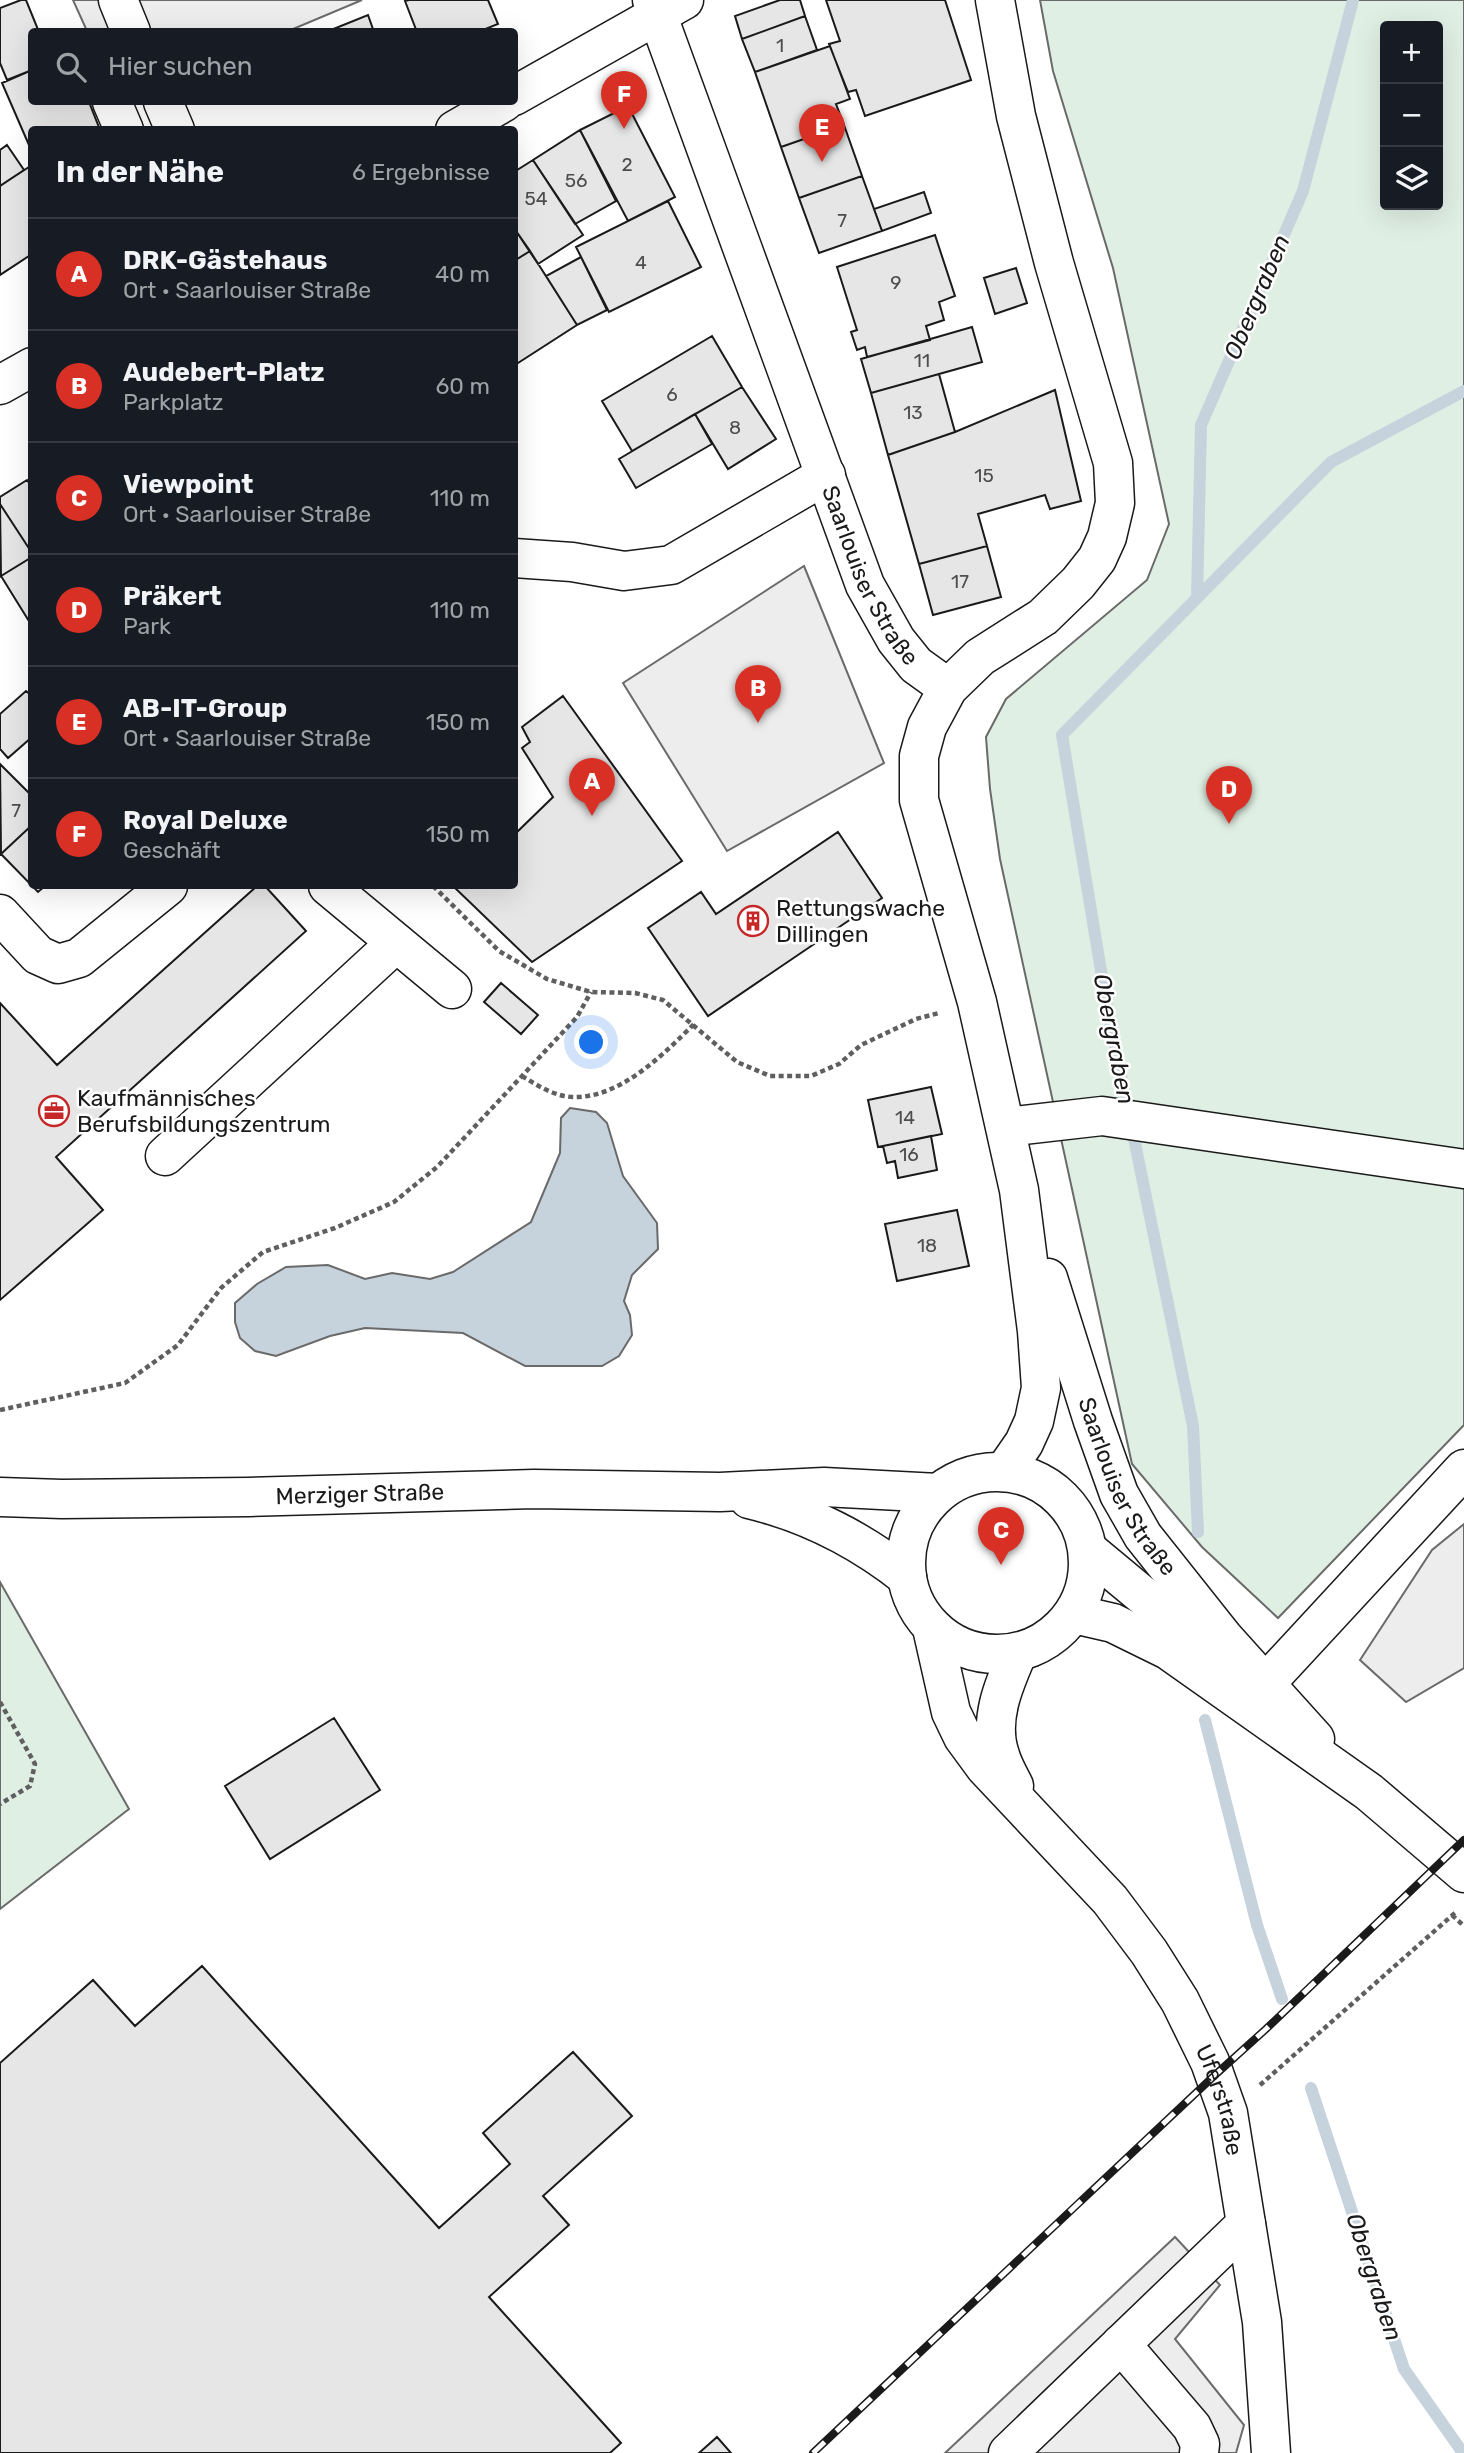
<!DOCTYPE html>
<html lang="de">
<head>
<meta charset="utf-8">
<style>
  :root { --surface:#171b24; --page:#20242c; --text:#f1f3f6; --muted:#9ea1a6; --line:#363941; --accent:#d93025 }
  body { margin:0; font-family:Rubik,sans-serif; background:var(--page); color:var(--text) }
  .controls { position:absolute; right:21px; top:21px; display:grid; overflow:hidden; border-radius:7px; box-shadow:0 7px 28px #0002 }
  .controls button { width:63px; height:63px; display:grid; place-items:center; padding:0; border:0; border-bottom:2px solid var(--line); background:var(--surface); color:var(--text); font:35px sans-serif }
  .you { position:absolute; left:592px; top:1043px; width:24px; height:24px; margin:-18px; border:5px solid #fff; border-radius:50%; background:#1a73e8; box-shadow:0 0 0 10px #1a73e833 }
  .badge { display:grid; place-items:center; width:46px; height:46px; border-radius:50%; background:var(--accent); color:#fff; font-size:23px; font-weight:700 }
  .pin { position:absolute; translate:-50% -58px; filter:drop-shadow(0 2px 4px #0008) }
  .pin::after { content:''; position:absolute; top:37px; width:24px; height:21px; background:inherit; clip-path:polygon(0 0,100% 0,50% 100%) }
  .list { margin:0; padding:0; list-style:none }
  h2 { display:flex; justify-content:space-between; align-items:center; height:91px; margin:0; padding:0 28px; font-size:30px }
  h2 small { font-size:23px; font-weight:400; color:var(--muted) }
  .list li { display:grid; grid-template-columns:46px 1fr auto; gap:21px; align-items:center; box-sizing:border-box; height:112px; padding:0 28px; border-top:2px solid var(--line) }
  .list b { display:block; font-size:26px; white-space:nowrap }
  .list p { margin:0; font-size:23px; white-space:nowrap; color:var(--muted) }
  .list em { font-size:23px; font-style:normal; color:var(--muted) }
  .icon { flex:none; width:38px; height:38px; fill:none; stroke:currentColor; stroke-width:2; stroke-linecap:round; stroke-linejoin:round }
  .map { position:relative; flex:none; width:1464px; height:2453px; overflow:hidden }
  .search { position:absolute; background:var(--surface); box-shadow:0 7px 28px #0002; left:28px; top:28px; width:490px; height:77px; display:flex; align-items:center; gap:18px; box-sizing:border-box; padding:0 24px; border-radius:7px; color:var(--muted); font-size:26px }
  .panel { position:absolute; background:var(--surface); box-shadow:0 7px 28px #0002; left:28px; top:126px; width:490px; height:763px; border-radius:7px }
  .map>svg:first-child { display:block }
  .green { fill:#e0efe3; stroke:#6a6a6a; stroke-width:2; fill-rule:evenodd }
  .parking { fill:#ededed; stroke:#6a6a6a; stroke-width:2 }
  .water { fill:#c6d2dc; stroke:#6a6a6a; stroke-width:2 }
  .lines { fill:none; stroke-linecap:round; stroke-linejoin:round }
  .stream { stroke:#c6d2dc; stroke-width:12 }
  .building { fill:#e6e6e6; stroke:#1a1a1a; stroke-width:2 }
  .minor-casing { stroke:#1a1a1a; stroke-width:41 }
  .major-casing { stroke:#1a1a1a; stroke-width:41 }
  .path { stroke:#5f5f5f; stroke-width:4.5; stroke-dasharray:5 3.5; stroke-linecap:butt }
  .minor { stroke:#fff; stroke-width:38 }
  .major { stroke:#fff; stroke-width:38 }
  .rail-casing { stroke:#1a1a1a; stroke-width:8 }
  .rail { stroke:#fff; stroke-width:5; stroke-dasharray:16; stroke-linecap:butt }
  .labels { text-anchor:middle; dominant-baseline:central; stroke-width:5; stroke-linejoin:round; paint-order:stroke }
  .number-label { font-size:19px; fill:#4d4d4d }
  .street-label { font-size:23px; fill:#1a1a1a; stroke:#fff }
  .poi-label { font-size:23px; fill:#1a1a1a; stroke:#fff; text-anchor:start }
  .water-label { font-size:24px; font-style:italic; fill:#1a1a1a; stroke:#fff }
</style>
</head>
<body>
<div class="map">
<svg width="1464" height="2453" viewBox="0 0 1464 2453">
  <rect width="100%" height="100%" fill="#fff"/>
  <!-- green -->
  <path class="green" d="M1040,0H1464V1425L1278,1618L1202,1547L1132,1464L1000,859L990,789L986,737L1006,699L1147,580L1169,524L1113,268L1053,71ZM1385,26H1438V205H1385Z
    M0,1582L129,1809L0,1909Z"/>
  <!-- parking -->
  <path class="parking" d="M73,0H362L286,32L87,31Z
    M804,566L884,763L727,851L623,683Z
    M1464,1524V1668L1406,1702L1360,1660L1432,1550Z
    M1175,2237L1220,2285L1175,2339L1244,2425L1236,2453H945Z"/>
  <!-- water -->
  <path class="water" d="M570,1108L596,1112L607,1123L623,1176L657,1223L658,1249L632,1275L624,1301L630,1315L632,1335L619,1356L602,1366H525L463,1333L365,1328L330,1336L276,1356L255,1351L240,1338L235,1322V1303L257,1284L286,1267L328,1265L365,1279L392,1273L430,1279L453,1272L531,1222L560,1153L561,1118Z"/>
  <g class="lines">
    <!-- stream -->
    <path class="stream" d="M1197,598L1201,425L1303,191L1353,0
      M1198,1532L1193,1426L1107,1007L1062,735L1331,462L1464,391
      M1205,1720L1257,1925L1282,1999
      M1311,2088L1404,2369L1463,2453"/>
  </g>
  <!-- building -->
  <path class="building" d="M21,0H26L39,32H32V70L7,80L0,63V8Z
    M409,0H488L498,24L478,32H417L405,1Z
    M780,0H800L805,16L742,39L735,16Z
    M826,0H945L971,80L865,116L856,90L848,92L829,44L840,41Z
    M368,15L374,32H326Z
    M805,16L817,50L755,72L742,39Z
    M830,46L850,99L836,104L844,125L781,147L755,72Z
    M32,70V102H89L100,130H32V152L2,83Z
    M628,106L675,197L628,221L580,130Z
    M844,125L862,176L799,198L781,147Z
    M580,130L616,201L575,224L533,160Z
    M7,145L24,170L0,186V150Z
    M533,160L583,235L538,264L514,228V172Z
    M32,165V254L0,275V186Z
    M862,176L882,231L819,253L799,198Z
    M924,192L931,213L882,231L874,209Z
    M668,201L701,267L609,312L576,247Z
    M514,228L530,251L514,261Z
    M935,235L955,296L939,302L944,320L926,326L930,340L867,357L865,347L857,350L851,332L857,330L837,267Z
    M530,251L577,325L518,363L514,358V261Z
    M581,257L607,310L577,325L546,276Z
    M1016,268L1027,303L995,314L984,278Z
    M972,327L982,362L871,393L861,359Z
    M712,336L742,387L632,451L602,401Z
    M939,374L955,432L888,455L871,393Z
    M742,387L776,439L728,469L695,414Z
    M1055,390L1081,501L1050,509L1045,495L978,514L987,546L919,564L888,455L955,432Z
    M695,414L712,444L636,488L619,459Z
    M27,480L32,487V553L0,504V497Z
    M0,504L32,553V557L1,576Z
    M987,546L1001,597L933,615L919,564Z
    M32,557V626L1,576Z
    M26,691L32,696V737L8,758L0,749V714Z
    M563,696L682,861L532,962L453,886H514V835L553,797L522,748L530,742L522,727Z
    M0,764L32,796V825L1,854Z
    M32,825V886H45L38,892L1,854Z
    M838,832L882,898L708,1016L648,928L701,892L716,914Z
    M257,886H265L306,931L56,1157L103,1210L0,1300V1003L57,1065Z
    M501,983L538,1015L521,1034L484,1002Z
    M931,1087L942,1134L878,1147L868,1100Z
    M931,1136L937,1170L898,1178L895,1161L887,1163L883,1146Z
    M957,1210L969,1266L897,1281L885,1224Z
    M334,1718L380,1790L270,1859L225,1786Z
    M202,1966L439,2228L510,2164L483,2133L573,2052L632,2116L543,2196L569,2225L489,2297L621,2443L610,2453H0V2063L93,1980L135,2026Z
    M717,2437L731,2453H699Z"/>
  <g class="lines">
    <!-- minor casing -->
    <g class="minor-casing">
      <g id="minor">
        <path d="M118,0L131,32"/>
        <path id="s1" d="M652,0L865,585L896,640L916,665L948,688"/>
        <path d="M514,96L684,0"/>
        <path d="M112,102L124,130"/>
        <path d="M163,102L175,130"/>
        <path d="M455,130L504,102"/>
        <path d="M0,385L32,367"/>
        <path d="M514,558L572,562L624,571L671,565L826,475"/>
        <path d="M328,886L452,989"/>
        <path d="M0,914L38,955L58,964L79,958L168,886"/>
        <path d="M1006,1127L1102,1116L1464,1169"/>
        <path d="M165,1156L396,943"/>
        <path id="s2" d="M932,1628L951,1712L963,1737L985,1767L1110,1900L1149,1952L1180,2001L1210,2062L1228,2113L1262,2322L1271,2453"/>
        <path d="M1265,1684L1464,1469"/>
        <path d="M1014,1786C1009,1776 1003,1766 1000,1755C988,1720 1004,1684 1018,1652"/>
        <path d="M1121,2344L1192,2427L1200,2444L1199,2453"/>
        <path d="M1008,2453L1246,2224"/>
      </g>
    </g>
    <!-- major casing -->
    <g class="major-casing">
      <g id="major">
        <path d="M995,0L1016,116L1054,263L1113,463L1115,503L1107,537L1097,559L1078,583L1043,617L980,657L948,688L927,727L919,756V800L977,1002L1019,1190L1037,1331L1041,1388L1034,1421L1024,1443L1004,1472"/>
        <path id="s3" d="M1048,1278L1093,1421L1119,1494L1143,1536L1224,1638L1315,1739"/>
        <circle cx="997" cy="1563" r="91"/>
        <path id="s4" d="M0,1497L62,1499L249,1497L534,1489L720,1492L824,1487L938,1493"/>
        <path d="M749,1499C808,1513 859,1539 907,1577"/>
        <path d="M1088,1550L1218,1658"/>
        <path d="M1074,1614L1113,1623L1168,1650L1369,1792L1464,1873"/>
      </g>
    </g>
    <!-- path -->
    <path class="path" d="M433,886L499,951L547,979L591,992L635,993L663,1000L737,1062L770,1076H811L839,1064L861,1045L916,1019L939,1013
      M522,1076C538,1086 557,1098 577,1097C622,1096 664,1054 694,1024
      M0,1410L125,1383L178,1345L221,1288L263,1252L335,1228L394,1202L437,1167L480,1121L577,1017L591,992
      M0,1702L35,1764L30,1786L0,1804
      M1452,1915L1464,1926
      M1260,2085L1456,1912"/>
    <!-- minor -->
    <use href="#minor" class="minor"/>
    <!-- major -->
    <use href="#major" class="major"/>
    <!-- rail casing -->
    <g class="rail-casing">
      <path id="rail" d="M813,2453L1215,2075L1266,2029L1464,1840"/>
    </g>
    <!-- rail -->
    <use href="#rail" class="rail"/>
  </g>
  <!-- icons -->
  <defs>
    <g id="building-ring" transform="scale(1.575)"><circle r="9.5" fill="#fff" stroke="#c62828" stroke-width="1.5"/><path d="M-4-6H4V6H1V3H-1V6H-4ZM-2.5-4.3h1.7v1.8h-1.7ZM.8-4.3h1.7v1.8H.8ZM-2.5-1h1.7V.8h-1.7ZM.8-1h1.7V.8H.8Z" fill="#c62828"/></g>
    <g id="office-ring" transform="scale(1.575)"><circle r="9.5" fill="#fff" stroke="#c62828" stroke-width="1.5"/><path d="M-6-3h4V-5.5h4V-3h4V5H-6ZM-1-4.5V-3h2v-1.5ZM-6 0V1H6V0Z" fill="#c62828"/></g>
  </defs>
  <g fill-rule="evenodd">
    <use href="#building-ring" x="753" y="921"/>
    <use href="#office-ring" x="54" y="1111"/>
  </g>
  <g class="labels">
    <!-- number labels -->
    <g class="number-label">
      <text x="780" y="45">1</text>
      <text x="627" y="164">2</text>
      <text x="576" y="180">56</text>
      <text x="536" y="198">54</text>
      <text x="842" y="220">7</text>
      <text x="641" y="262">4</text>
      <text x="896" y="282">9</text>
      <text x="922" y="360">11</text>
      <text x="672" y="394">6</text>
      <text x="913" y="412">13</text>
      <text x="735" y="427">8</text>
      <text x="984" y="475">15</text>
      <text x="960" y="581">17</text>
      <text x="16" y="810">7</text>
      <text x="905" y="1117">14</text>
      <text x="909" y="1154">16</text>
      <text x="927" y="1245">18</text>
    </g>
    <!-- street labels -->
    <g class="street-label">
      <text stroke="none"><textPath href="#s1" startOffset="616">Saarlouiser Straße</textPath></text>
      <text stroke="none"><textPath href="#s3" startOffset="224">Saarlouiser Straße</textPath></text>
      <text stroke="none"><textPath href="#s4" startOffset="360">Merziger Straße</textPath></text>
      <text stroke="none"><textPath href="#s2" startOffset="564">Uferstraße</textPath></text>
    </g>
    <!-- poi labels -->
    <g class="poi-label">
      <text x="776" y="908">Rettungswache<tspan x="776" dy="26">Dillingen</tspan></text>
      <text x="77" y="1098">Kaufmännisches<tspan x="77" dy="26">Berufsbildungszentrum</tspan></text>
    </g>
    <!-- water labels -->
    <g class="water-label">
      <text transform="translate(1257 297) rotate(-67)">Obergraben</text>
      <text transform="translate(1114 1039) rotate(79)">Obergraben</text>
      <text transform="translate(1374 2277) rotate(72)">Obergraben</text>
    </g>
  </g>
</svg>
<div class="controls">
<button>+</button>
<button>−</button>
<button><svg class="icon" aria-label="layers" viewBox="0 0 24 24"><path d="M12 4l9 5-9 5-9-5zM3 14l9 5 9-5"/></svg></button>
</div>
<div class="you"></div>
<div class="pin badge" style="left:592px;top:816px">A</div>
<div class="pin badge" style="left:758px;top:723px">B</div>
<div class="pin badge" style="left:1001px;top:1565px">C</div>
<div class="pin badge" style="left:1229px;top:824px">D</div>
<div class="pin badge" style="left:822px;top:162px">E</div>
<div class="pin badge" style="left:624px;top:129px">F</div>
<div class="search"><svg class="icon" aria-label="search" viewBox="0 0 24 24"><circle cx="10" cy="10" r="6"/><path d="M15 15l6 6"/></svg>Hier suchen</div>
<section class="panel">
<h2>In der Nähe<small>6 Ergebnisse</small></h2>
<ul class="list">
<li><span class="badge">A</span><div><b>DRK-Gästehaus</b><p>Ort · Saarlouiser Straße</p></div><em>40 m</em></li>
<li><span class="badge">B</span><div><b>Audebert-Platz</b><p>Parkplatz</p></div><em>60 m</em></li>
<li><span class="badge">C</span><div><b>Viewpoint</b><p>Ort · Saarlouiser Straße</p></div><em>110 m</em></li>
<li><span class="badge">D</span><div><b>Präkert</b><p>Park</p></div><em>110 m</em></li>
<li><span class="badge">E</span><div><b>AB-IT-Group</b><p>Ort · Saarlouiser Straße</p></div><em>150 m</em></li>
<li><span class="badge">F</span><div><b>Royal Deluxe</b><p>Geschäft</p></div><em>150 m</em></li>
</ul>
</section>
</div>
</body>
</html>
